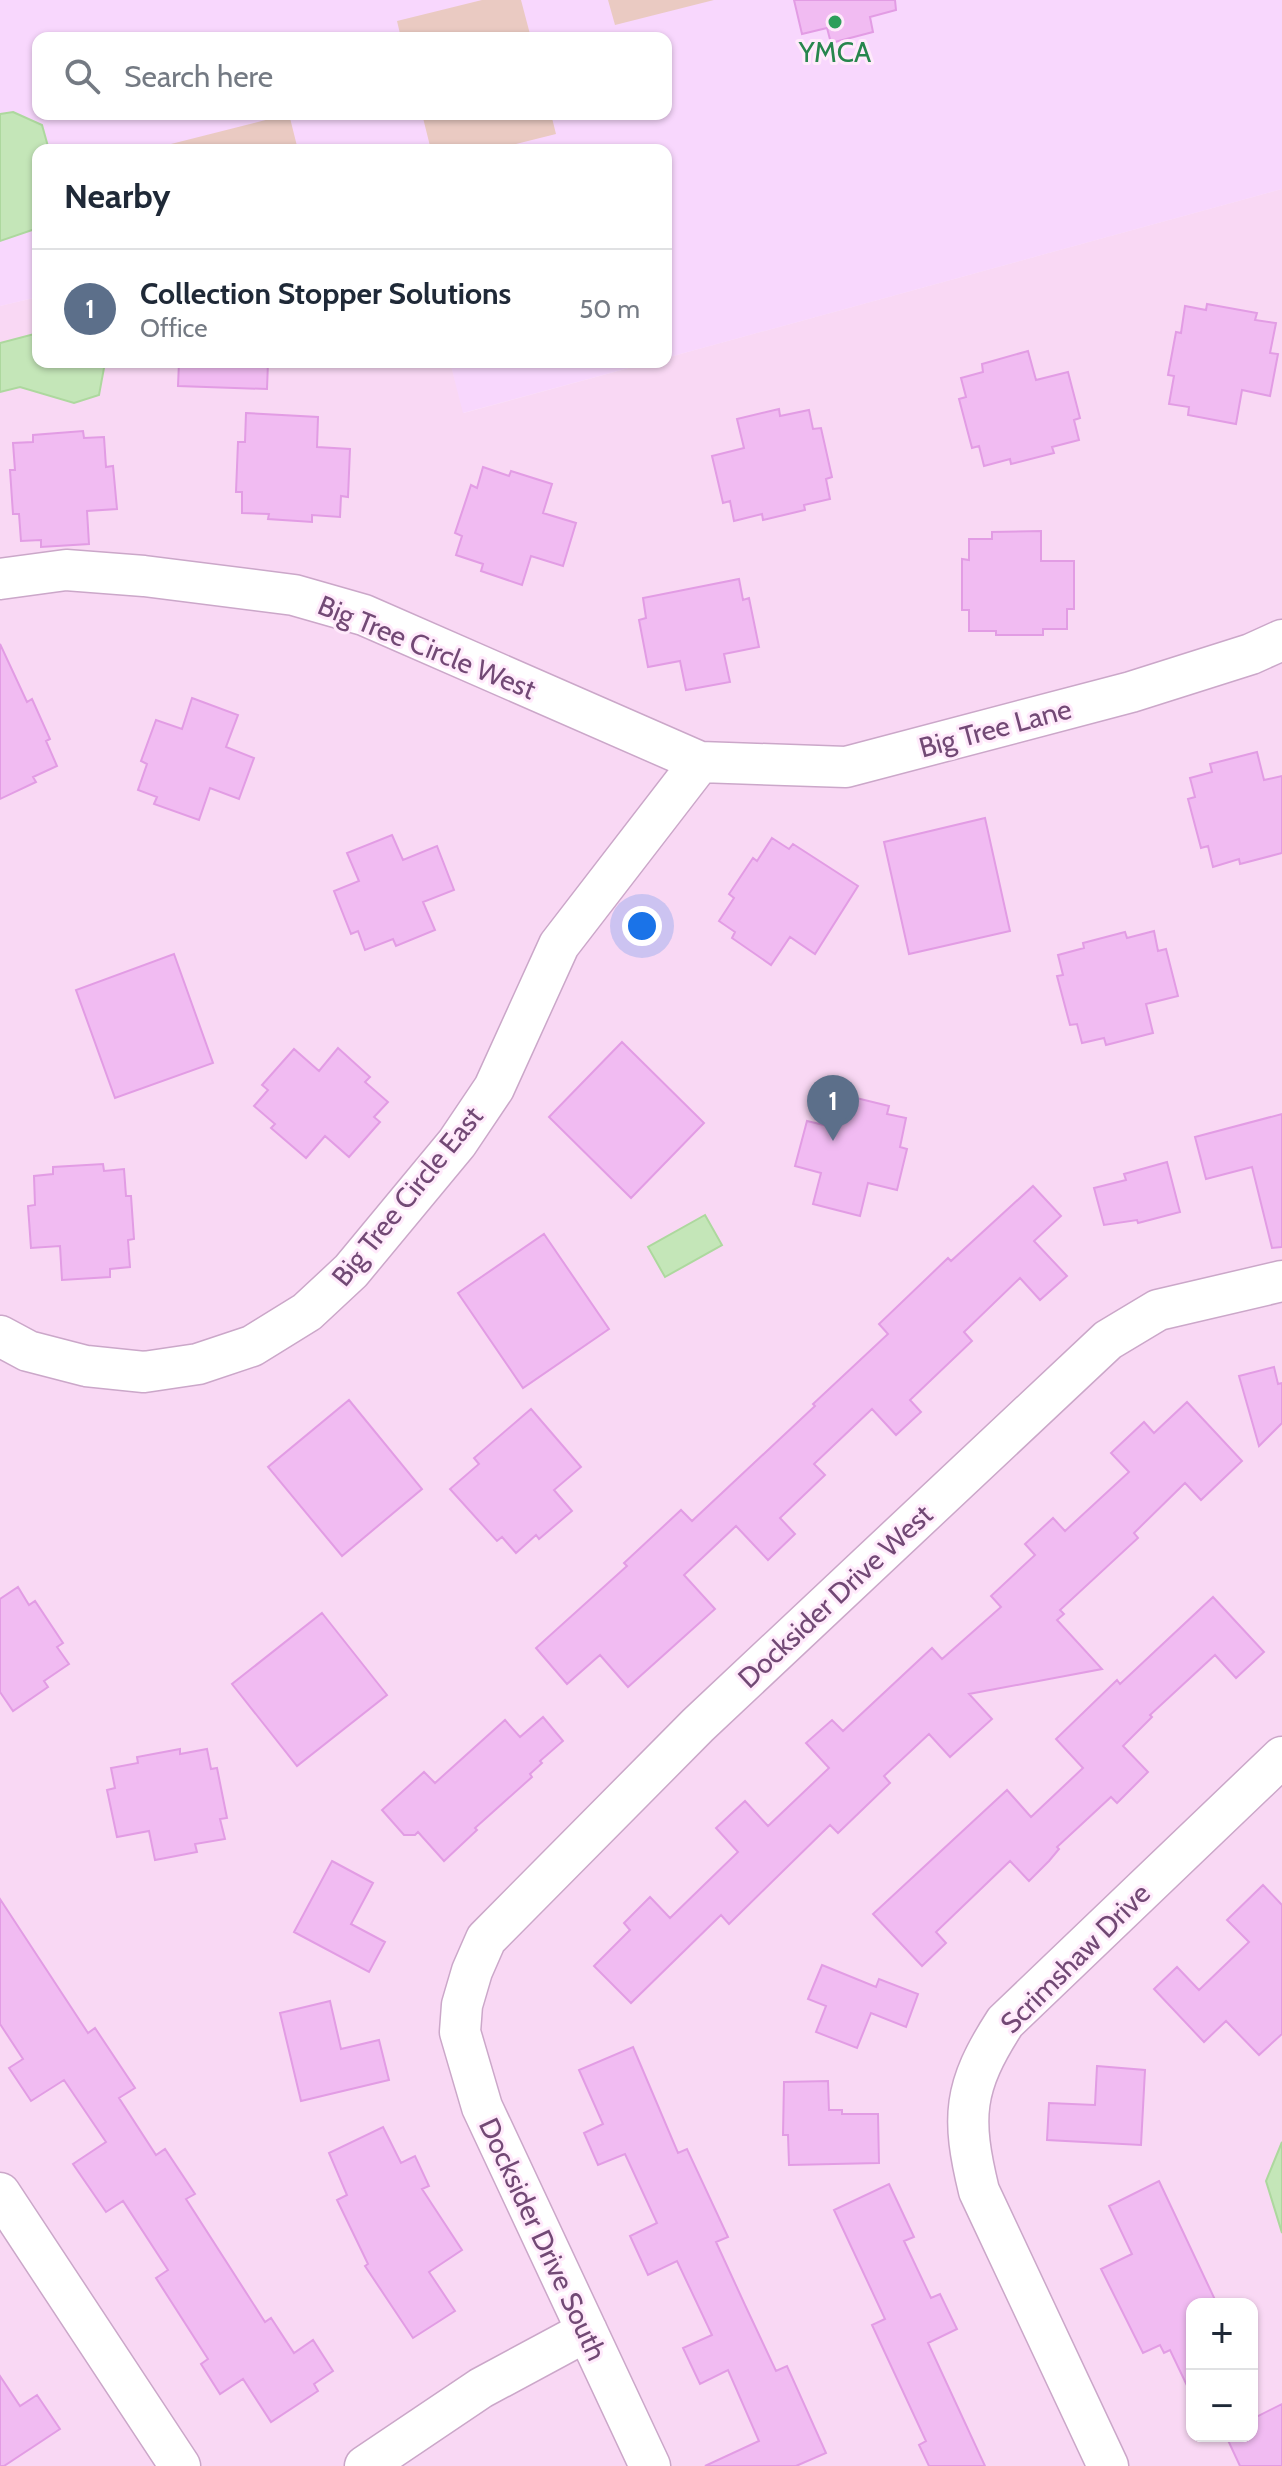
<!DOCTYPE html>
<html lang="en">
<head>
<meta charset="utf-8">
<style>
  :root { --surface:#fff; --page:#f6f6f7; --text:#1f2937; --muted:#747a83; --line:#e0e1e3; --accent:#c949e6 }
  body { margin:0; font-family:Cabin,sans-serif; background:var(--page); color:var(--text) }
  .controls { position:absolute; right:24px; bottom:24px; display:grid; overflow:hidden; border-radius:16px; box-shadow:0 2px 6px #0004 }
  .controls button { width:72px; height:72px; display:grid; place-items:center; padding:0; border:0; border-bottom:2px solid var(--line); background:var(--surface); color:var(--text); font:40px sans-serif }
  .you { position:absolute; left:642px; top:926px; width:28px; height:28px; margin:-20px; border:6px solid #fff; border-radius:50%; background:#1a73e8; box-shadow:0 0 0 12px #1a73e833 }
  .badge { display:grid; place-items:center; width:52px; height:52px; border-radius:50%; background:var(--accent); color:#fff; font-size:26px; font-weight:700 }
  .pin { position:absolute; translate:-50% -66px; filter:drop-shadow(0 2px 4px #0008) }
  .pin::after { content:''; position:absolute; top:42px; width:28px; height:24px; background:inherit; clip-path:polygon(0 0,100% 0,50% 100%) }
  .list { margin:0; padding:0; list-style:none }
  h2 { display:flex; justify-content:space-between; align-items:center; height:104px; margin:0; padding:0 32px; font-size:34px }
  h2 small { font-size:26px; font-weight:400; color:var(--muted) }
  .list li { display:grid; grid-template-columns:52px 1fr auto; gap:24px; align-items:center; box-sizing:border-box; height:120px; padding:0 32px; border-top:2px solid var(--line) }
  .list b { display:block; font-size:30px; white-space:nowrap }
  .list p { margin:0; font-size:26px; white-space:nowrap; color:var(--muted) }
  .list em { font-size:26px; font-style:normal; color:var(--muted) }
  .icon { flex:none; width:44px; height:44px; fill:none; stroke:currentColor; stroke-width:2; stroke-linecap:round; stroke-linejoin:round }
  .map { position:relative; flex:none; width:1282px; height:2466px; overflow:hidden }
  .search { position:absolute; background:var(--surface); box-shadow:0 2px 6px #0004; left:32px; top:32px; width:640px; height:88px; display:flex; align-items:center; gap:20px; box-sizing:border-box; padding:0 28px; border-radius:16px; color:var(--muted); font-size:30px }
  .panel { position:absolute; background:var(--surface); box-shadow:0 2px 6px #0004; left:32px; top:144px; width:640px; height:224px; border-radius:16px }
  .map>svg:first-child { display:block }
  .residential { fill:#f9d8f4; fill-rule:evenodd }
  .commercial { fill:#f8d7fd; fill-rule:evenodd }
  .green { fill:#eacac2 }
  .water { fill:#c4e6b8; stroke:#add89e; stroke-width:2 }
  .building { fill:#f1bbf2; stroke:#e29ce4; stroke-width:2 }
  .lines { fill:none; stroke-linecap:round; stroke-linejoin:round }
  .minor-casing { stroke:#cba7c9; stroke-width:43 }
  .minor { stroke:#fff; stroke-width:40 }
  .leisure-dot { fill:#2e9e5b; stroke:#ffeafb; stroke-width:3 }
  .labels { text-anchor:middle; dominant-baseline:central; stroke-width:6; stroke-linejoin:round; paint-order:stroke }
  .leisure-label { font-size:28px; fill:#27864d; stroke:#ffeafb }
  .street-label { font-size:28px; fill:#724975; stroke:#ffeafb }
</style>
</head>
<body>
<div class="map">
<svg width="1282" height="2466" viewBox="0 0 1282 2466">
  <rect width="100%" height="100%" fill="#fce4f7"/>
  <!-- residential -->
  <path class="residential" d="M1282,189V2466H0V306L38,297V362H450L464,413L651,362H666V358ZM1192,2304H1252V2436H1192Z"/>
  <!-- commercial -->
  <path class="commercial" d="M0,0H1282V189L666,358V150H38V297L0,306ZM38,38H666V114H38Z
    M450,362H651L463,413Z"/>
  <!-- green -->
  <path class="green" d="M482,0H521L531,38H401L397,21Z
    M608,0H714L615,25Z
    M289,114L298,150H168L167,145Z
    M422,114H551L556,134L492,150H431Z"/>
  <!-- water -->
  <path class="water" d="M13,112L42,125L49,150H38V228L0,241V114Z
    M38,333V362H101L104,368L99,395L74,403L20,387L0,392V343Z
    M705,1215L722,1245L665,1277L648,1247Z
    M1282,2142V2233L1266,2181Z"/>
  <!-- building -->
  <path class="building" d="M794,0H895L896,10L870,17L873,32L831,43L827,28L802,34Z
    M1207,304L1257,313L1255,320L1276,323L1270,353L1278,354L1270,396L1242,390L1236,424L1188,415L1189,407L1169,404L1174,376L1168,375L1176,332L1181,333L1185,306L1206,310Z
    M1028,351L1036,380L1068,372L1080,418L1074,420L1079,440L1052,447L1054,453L1011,464L1010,459L984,466L979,446L972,448L959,399L966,397L961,378L983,372L982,364Z
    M179,362H268L267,389L178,386Z
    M779,409L780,416L809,410L813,429L821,428L832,477L826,479L830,499L804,505L805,510L763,520L762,514L734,521L730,501L723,503L712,456L744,448L737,419Z
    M246,413L318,417L317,447L350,449L348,497L341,496L340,517L312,515V522L268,519L269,514L242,513V492H236L238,442H245Z
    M83,431L84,438L104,437L106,467L113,466L117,509L87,511L89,544L41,547V540L21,541L19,514H13L10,470H15L13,443L33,442V435Z
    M483,467L509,476L511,471L552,484L543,513L576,523L563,566L531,556L522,585L481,571L483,564L456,555L462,536L455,533L471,485L477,488Z
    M1041,531V561H1074V609H1067V629H1043V635H996V631H969V610H962V559L969,560V539H992V532Z
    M739,579L743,600L749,598L759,647L724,654L730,682L686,690L680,661L648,667L639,620L646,618L643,598Z
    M0,644L27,702L32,699L50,739L46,741L57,766L33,777L36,782L0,799Z
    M192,698L238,715L226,747L254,758L239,799L210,788L199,820L154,804L157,797L138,790L147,764L141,761L156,720L182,729Z
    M1257,752L1264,780L1282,776V853L1240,864L1239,859L1213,867L1208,846L1201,848L1188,799L1195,797L1190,778L1212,772L1210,764Z
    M985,818L1010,931L909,954L884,842Z
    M392,835L403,860L437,846L454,890L423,902L435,930L396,946L393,939L365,950L358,931L351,934L334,891L359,881L347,853Z
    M772,838L789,849L793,844L858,886L815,954L790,937L771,965L732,938L735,932L719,921L734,898L729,894L753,858L757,861Z
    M1154,931L1158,951L1166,949L1178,996L1146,1004L1153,1033L1106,1045L1104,1038L1082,1043L1077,1024L1070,1025L1057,976L1063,975L1058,955L1084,948L1083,943L1125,932L1127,938Z
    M174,954L213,1063L115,1098L76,990Z
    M622,1042L704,1123L631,1198L549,1117Z
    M338,1048L370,1077L365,1082L388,1102L374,1117L380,1122L349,1157L325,1136L306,1158L271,1128L275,1124L254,1106L268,1090L262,1085L294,1049L319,1071Z
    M840,1094L889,1106L887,1114L906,1118L900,1147L907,1149L897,1190L868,1183L860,1216L813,1204L821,1173L795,1166L807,1121L832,1127Z
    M1282,1114V1247L1272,1248L1252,1167L1206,1179L1195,1137Z
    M1167,1162L1180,1212L1138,1223L1137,1220L1104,1225L1094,1188L1126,1180L1124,1174Z
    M103,1164L104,1171L124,1169L126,1196H131L134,1239L128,1240L130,1267L110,1269V1277L62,1280L60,1246L31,1248L28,1206L35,1205L34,1176L53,1174V1167Z
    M1033,1186L1061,1216L1034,1241L1067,1276L1040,1300L1020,1278L964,1332L972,1341L910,1400L921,1412L896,1435L872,1409L814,1464L825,1475L780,1518L795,1534L768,1560L736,1526L684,1575L715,1609L628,1687L600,1655L567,1684L536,1648L627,1566L624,1563L681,1510L692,1521L815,1406L813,1404L888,1334L879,1324L948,1258L951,1261Z
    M544,1234L609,1329L523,1388L458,1293Z
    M1274,1367L1278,1384L1282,1383V1423L1259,1446L1239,1376Z
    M349,1400L422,1489L342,1556L268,1467Z
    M1187,1402L1242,1461L1201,1500L1185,1483L1134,1533L1138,1538L1060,1610L1064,1614L1057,1620L1102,1669L969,1694L992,1719L950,1757L929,1734L884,1776L890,1783L838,1833L830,1825L729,1924L721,1915L631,2003L594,1966L630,1930L624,1923L650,1897L670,1918L738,1852L716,1828L745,1801L768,1826L829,1768L806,1743L832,1720L843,1731L932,1648L942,1659L1001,1607L991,1596L1035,1555L1025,1544L1053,1518L1065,1531L1129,1472L1111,1453L1144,1422L1154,1433Z
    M531,1409L581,1467L554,1490L572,1511L539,1539L536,1535L516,1553L502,1537L497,1541L450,1489L479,1464L474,1458Z
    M18,1587L29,1605L35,1601L63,1643L57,1647L69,1664L44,1681L48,1687L13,1711L0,1692V1599Z
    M1213,1597L1264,1652L1236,1678L1215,1655L1150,1715L1152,1717L1123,1746L1148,1772L1117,1803L1111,1797L1057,1847L1059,1849L1049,1861L1029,1881L1010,1861L936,1932L946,1943L922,1966L873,1914L1007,1790L1031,1817L1083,1768L1056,1739L1117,1680L1120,1684Z
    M322,1613L387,1695L297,1766L232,1684Z
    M543,1717L563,1741L540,1761L542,1763L530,1774L532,1777L475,1828L477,1830L444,1861L418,1832L415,1835H404L382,1810L424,1772L435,1783L505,1720L520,1737Z
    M180,1749V1754L207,1749L211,1769L217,1768L227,1818L220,1819L225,1839L195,1844L197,1852L155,1860L149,1831L117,1837L107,1790L115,1788L111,1768L138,1763L137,1757Z
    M332,1861L373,1883L351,1924L385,1942L369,1972L294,1932Z
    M1263,1885L1282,1905V2034L1259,2055L1226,2021L1204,2042L1154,1989L1177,1967L1199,1990L1249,1942L1227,1920Z
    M0,1899L88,2033L95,2028L135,2088L119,2098L156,2155L165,2149L195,2194L186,2199L265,2322L271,2318L294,2353L313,2340L333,2371L314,2384L318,2391L271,2422L243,2379L220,2394L201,2364L208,2359L156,2278L168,2270L123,2201L106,2212L73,2164L106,2142L64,2080L31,2101L9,2068L23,2059L0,2024Z
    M822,1965L876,1987L879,1979L918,1994L906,2027L871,2013L857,2048L816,2032L826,2006L808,1999Z
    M330,2001L341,2049L379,2040L389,2080L301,2101L280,2013Z
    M633,2047L678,2153L687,2149L728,2237L716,2242L745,2305L776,2371L787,2366L826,2453L796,2466H705L759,2441L728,2370L700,2384L683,2348L712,2335L677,2261L648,2275L630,2236L657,2223L625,2154L598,2165L584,2133L603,2124L579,2070Z
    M1097,2066L1145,2070L1141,2145L1047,2140L1049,2103L1095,2105Z
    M828,2081L829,2110H842V2114H878L879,2163L789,2165L788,2135H783L784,2082Z
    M383,2127L401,2163L415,2156L429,2186L422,2189L462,2250L429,2272L455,2311L413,2338L365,2266L368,2264L337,2200L347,2195L329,2153Z
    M1159,2181L1217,2304H1192V2396L1170,2350L1164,2353L1160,2345L1143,2353L1101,2269L1132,2254L1109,2206Z
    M889,2184L914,2237L904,2241L931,2298L940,2294L957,2329L928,2343L985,2466H929L919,2445L926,2441L872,2325L885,2319L834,2210Z
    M0,2376L20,2406L37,2395L60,2429L4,2466H0Z
    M1282,2404V2466H1240L1226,2436H1252V2419Z"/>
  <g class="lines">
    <!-- minor casing -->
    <g class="minor-casing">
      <path id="minor" d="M0,579L66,570L144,576L294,595L364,615L700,762L846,767L1131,692L1251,654L1282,640
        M0,1336L28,1351L86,1366L144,1372L198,1364L252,1346L307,1312L351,1271L457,1143L494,1088L559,945L700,762
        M0,2193L180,2466
        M365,2466L481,2388L587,2331
        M650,2466L482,2107L460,2032L462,2005L472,1971L486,1939L698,1725L1108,1340L1158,1310L1282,1281
        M1108,2466L979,2191C961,2117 963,2087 1005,2022L1282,1757"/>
    </g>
    <!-- minor -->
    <use href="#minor" class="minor"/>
  </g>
  <!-- markers -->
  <circle class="leisure-dot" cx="835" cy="22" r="8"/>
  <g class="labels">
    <!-- leisure labels -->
    <g class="leisure-label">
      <text x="835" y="52">YMCA</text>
    </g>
    <!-- street labels -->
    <g class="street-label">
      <text transform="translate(427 647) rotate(22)">Big Tree Circle West</text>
      <text transform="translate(995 728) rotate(-15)">Big Tree Lane</text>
      <text transform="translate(407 1196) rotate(-51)">Big Tree Circle East</text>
      <text transform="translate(835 1596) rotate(-43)">Docksider Drive West</text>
      <text transform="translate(1075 1958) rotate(-45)">Scrimshaw Drive</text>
      <text transform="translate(543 2239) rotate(65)">Docksider Drive South</text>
    </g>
  </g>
</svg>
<div class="controls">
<button>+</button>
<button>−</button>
</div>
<div class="you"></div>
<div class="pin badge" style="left:833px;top:1141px;background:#5c6f8a">1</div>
<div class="search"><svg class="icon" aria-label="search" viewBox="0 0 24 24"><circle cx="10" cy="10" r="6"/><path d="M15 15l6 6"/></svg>Search here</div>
<section class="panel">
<h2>Nearby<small></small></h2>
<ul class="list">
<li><span class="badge" style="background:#5c6f8a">1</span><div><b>Collection Stopper Solutions</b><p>Office</p></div><em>50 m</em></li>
</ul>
</section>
</div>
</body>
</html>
